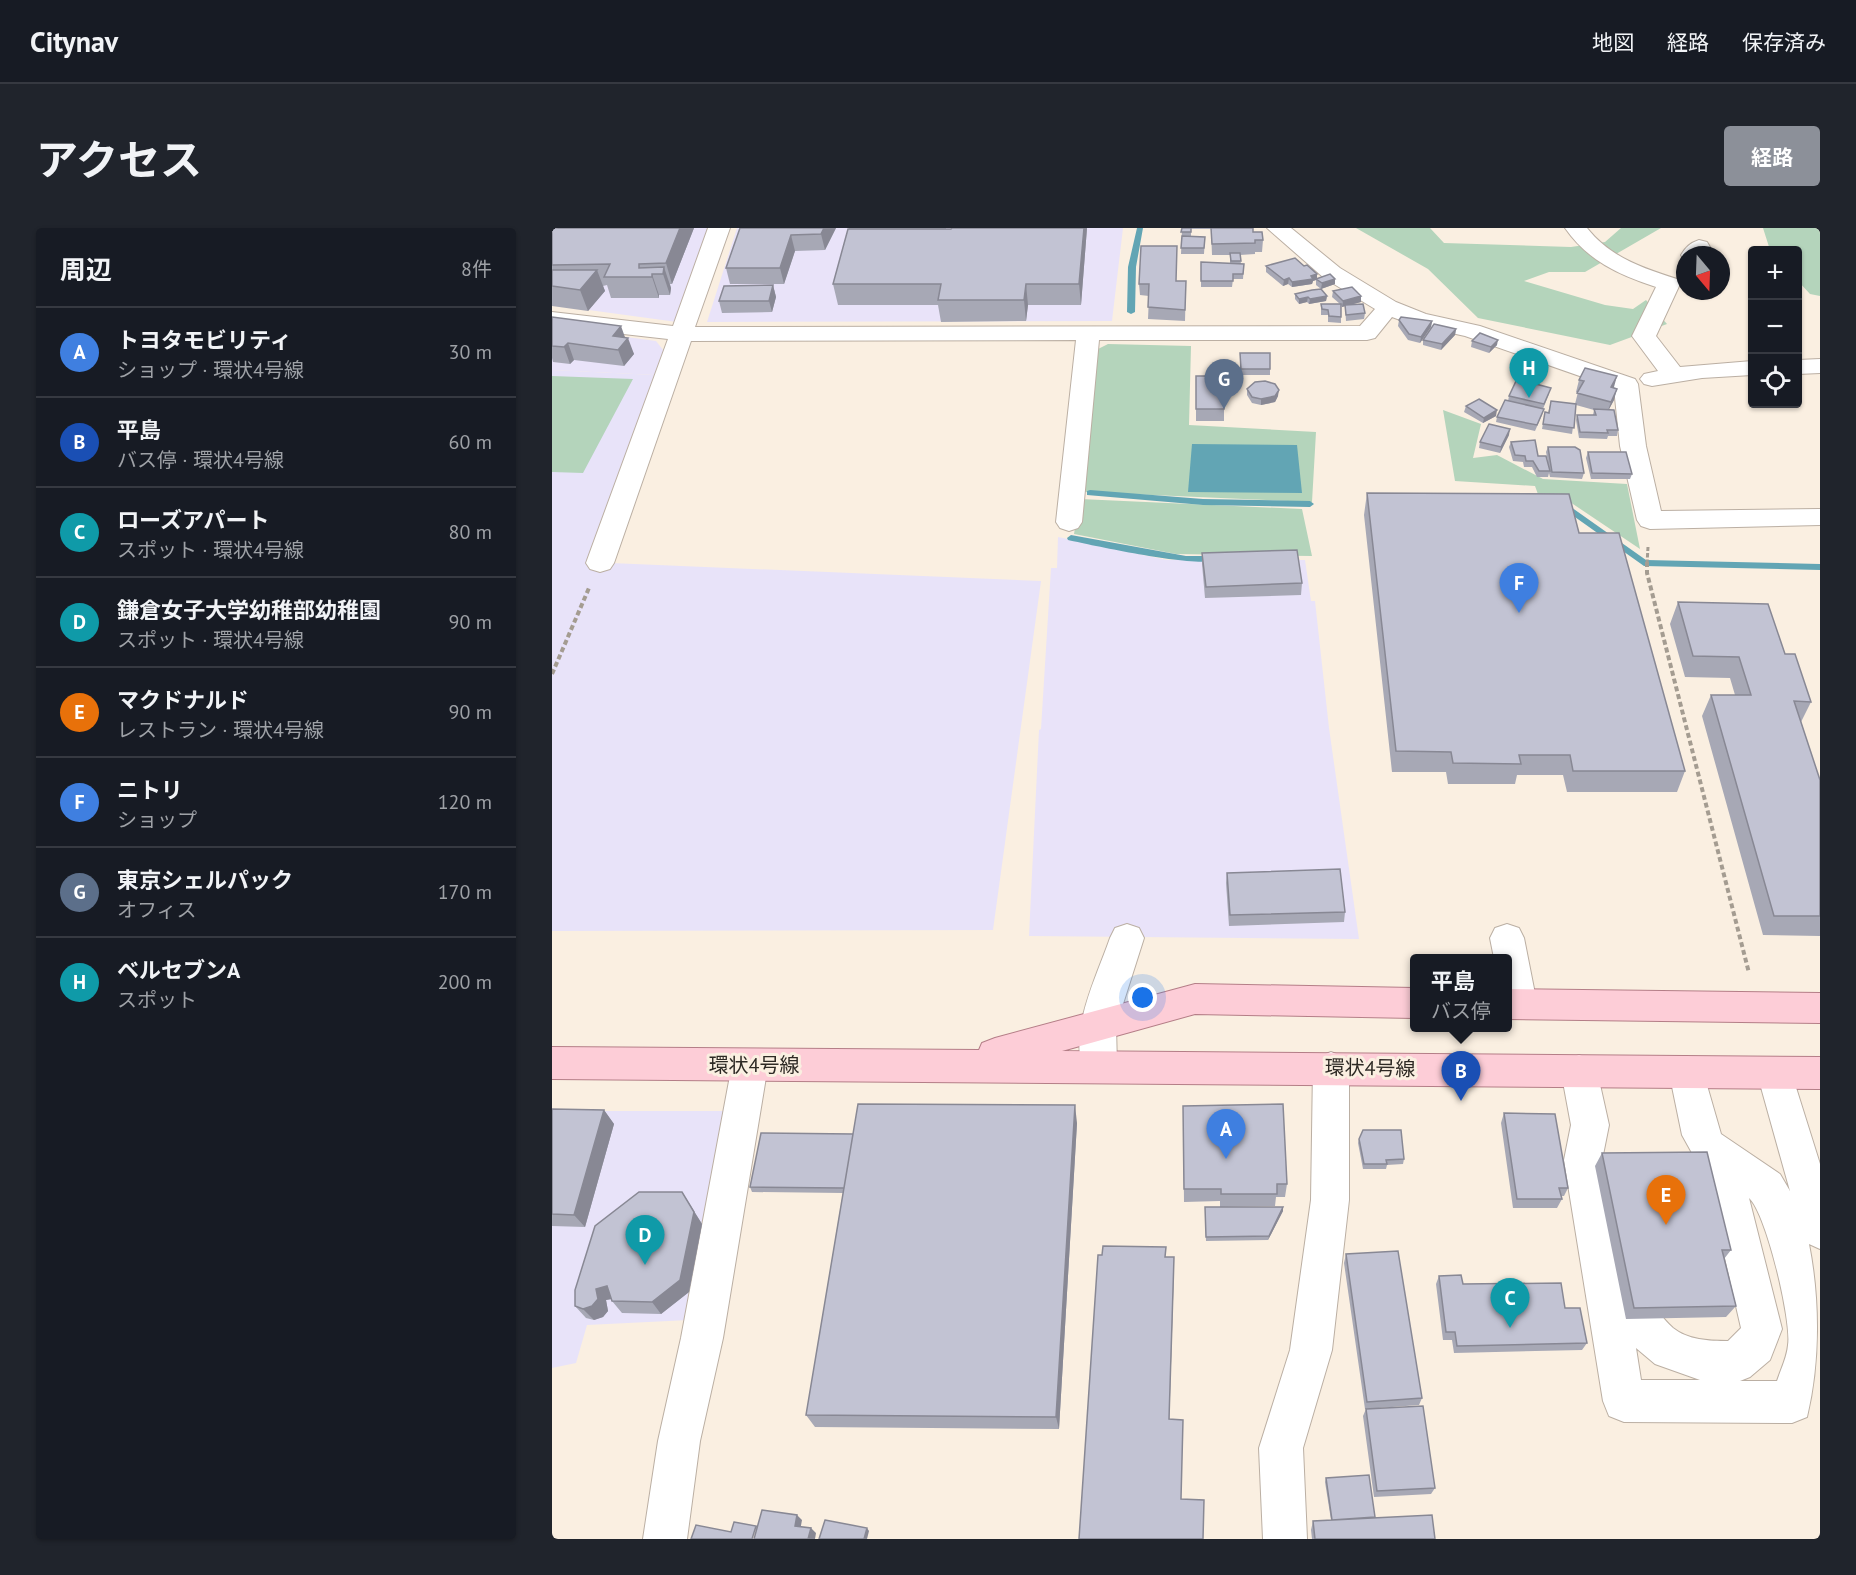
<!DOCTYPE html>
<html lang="ja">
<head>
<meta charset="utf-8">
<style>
  :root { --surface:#171b24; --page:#20242c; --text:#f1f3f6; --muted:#9ea1a6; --line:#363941; --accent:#8c9099 }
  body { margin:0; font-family:"PT Sans","Noto Sans JP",sans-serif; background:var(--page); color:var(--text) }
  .controls { position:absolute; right:18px; top:18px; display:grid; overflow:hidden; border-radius:6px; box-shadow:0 2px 4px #0004 }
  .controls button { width:54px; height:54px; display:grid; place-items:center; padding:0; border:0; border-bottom:2px solid var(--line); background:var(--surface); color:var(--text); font:30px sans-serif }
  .compass { position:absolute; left:1124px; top:18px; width:54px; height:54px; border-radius:50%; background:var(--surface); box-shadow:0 2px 4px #0004; rotate:161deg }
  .you { position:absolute; left:591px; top:770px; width:21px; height:21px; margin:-15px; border:4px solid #fff; border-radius:50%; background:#1a73e8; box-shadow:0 0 0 9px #1a73e833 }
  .badge { display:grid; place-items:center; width:39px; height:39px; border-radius:50%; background:var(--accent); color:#fff; font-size:20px; font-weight:700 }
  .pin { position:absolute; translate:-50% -50px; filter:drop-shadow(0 2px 3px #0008) }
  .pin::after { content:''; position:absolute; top:32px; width:21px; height:18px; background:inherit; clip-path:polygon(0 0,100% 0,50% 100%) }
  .popup { position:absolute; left:858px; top:726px; width:102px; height:78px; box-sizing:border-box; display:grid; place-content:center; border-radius:6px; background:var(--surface); filter:drop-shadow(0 2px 4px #0005); font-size:20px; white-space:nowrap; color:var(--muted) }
  .popup b { font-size:22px; color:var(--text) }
  .popup::after { content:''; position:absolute; left:50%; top:100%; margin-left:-12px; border:12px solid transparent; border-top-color:var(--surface) }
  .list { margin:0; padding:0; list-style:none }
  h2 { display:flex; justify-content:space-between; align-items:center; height:78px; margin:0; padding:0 24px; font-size:26px }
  h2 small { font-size:20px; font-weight:400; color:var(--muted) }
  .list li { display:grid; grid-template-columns:39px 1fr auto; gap:18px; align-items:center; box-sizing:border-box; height:90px; padding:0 24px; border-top:2px solid var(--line) }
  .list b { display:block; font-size:22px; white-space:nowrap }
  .list p { margin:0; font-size:20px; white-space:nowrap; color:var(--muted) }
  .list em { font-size:20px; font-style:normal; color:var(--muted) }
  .icon { flex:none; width:33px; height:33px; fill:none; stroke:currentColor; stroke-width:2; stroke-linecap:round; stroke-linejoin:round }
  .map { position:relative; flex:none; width:1268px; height:1311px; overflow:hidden; border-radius:6px }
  header { display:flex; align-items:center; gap:36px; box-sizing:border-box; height:84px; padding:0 30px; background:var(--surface); border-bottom:2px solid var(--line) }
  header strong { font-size:28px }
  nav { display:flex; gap:33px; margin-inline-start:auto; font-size:21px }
  .intro { display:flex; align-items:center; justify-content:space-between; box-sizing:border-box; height:144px; padding:0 36px }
  h1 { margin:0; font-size:42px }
  .button { padding:15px 27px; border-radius:6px; background:var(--accent); color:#fff; font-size:21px; font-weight:700 }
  main { display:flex; gap:36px; padding:0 36px }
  aside { flex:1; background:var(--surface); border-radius:6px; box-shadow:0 2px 4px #0004 }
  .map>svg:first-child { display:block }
  .industrial { fill:#e9e3f9 }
  .education { fill:#e8e3f9 }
  .green { fill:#b4d4bb }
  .water { fill:#62a5b4 }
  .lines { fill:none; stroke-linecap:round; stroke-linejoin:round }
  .stream { fill:#62a5b4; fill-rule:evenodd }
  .minor-casing { stroke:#bbafa3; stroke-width:2 }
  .major-casing { stroke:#b47e87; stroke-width:2 }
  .path-far1 { stroke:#a49c91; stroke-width:3; stroke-dasharray:4.5 2; stroke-linecap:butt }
  .path { stroke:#a49c91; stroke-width:4; stroke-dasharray:5 3; stroke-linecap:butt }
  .minor { fill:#fff; fill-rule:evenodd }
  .major { fill:#fdcdd7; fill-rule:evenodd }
  .wall { fill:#a7a8b5 }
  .shaded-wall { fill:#888894 }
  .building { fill:#c2c3d3; stroke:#888894; stroke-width:1.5 }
  .labels { text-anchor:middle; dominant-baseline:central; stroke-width:6; stroke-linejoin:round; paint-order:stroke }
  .street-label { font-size:20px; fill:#2d2924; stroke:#faefe1 }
</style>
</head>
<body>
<header>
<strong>Citynav</strong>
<nav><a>地図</a><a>経路</a><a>保存済み</a></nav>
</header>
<div class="intro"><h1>アクセス</h1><a class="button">経路</a></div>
<main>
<aside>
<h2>周辺<small>8件</small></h2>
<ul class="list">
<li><span class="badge" style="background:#3f7fe0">A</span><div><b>トヨタモビリティ</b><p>ショップ · 環状4号線</p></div><em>30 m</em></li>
<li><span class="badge" style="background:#1a4fb4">B</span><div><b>平島</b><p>バス停 · 環状4号線</p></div><em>60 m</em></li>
<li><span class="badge" style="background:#0f9aa8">C</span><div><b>ローズアパート</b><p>スポット · 環状4号線</p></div><em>80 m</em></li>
<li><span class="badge" style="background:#0f9aa8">D</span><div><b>鎌倉女子大学幼稚部幼稚園</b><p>スポット · 環状4号線</p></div><em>90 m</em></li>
<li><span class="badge" style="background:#e8710a">E</span><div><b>マクドナルド</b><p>レストラン · 環状4号線</p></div><em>90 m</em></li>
<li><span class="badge" style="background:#3f7fe0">F</span><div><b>ニトリ</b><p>ショップ</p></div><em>120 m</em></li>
<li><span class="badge" style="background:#5c6f8a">G</span><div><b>東京シェルパック</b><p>オフィス</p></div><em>170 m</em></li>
<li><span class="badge" style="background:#0f9aa8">H</span><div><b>ベルセブンA</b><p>スポット</p></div><em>200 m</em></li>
</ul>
</aside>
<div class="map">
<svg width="1268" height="1311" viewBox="0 0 1268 1311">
  <rect width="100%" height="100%" fill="#faefe1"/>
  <!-- industrial -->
  <path class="industrial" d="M0,0H156L125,94L0,77Z
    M185,0H571L560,93L155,94Z
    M0,99L104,113L112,123L103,147L0,142Z
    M506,309L615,332H753L759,373H763L777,500L807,711L477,708L487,502L489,501L499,340H505Z"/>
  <!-- education -->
  <path class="education" d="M0,142L103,147L35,334L489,353L441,702L0,703Z
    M0,883H178L137,1092L35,1097L24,1135L0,1140Z"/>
  <!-- green -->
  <path class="green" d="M804,0H878L892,15L1019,19L1053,14L1069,0H1109L1033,44H997L972,53L1053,77L1081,81L1094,72L1115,96L1058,117L926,90L876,41Z
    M1211,0H1268V68L1258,66L1246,53V22H1218Z
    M556,116L639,118L637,197L764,204L760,274L532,264L542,123Z
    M0,148L81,151L31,245L0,244Z
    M891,182L929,196L921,230L945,227L991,251L1075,256L1088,321L1015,272L987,269L983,258L903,253Z
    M528,271L750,281L760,328L624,326L522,306Z"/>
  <!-- water -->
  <path class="water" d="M640,216L745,217L750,265L636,264Z"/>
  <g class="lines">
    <!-- stream -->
    <path class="stream" d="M585,0H591L584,39L583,84L579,86L575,84L576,39Z
      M538,262L651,271L758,273L762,276L758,279L651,277L535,267V263Z
      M1009,272L1094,332L1268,336V342L1092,338L1006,277L1005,275Z
      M519,307L634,328H662L666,331C652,342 539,317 516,312L515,310Z"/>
    <!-- minor casing -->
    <g class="minor-casing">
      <path id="minor" d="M156,0H178L143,99L808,98L823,81L772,50L715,0H739L788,40L844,74L874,86L928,98L1083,151L1086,156L1094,218L1109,283L1268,281V297L1098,301L1089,298L1085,292L1068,218L1062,160L913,108L859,96L840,89L823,110L815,112H547L530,294L526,300L517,303L508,300L504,294L524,112L139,113L62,335L58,341L48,344L38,341L34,335L116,111L0,98V84L121,98Z
        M1013,0H1035C1058,29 1090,40 1125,51L1128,56L1104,108L1128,139L1200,133V147L1150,150L1100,158L1092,156L1088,151L1092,146L1106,143L1080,108L1104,59C1067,47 1036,33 1013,0Z
        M1147,12L1155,14L1158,19L1152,27H1133L1132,32L1129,27C1134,19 1138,15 1147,12Z
        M1268,131V145L1246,146V132Z
        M575,696L587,700L592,710L564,798L565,838L560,849L547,854L534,849C514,806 544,751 558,710L563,700Z
        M955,696L967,700L972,710L985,776L979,787L967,791L956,787V730H942L938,710L943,700Z
        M198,821L211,826L216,837L171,1110L148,1213L135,1311H91L106,1213L129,1110L180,837L185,826Z
        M779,824L792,829L797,840V972L780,1122L751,1220L755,1311H711L707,1220L738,1122L759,972L761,840L766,829Z
        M1027,827L1040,832L1045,843L1057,897L1050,932L1076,1078L1089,1073C1106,1080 1108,1088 1121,1100C1136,1112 1157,1113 1176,1113L1189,1100L1155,952L1130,907L1117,844L1122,833L1135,828L1148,833L1169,906L1228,946L1238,963L1205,845L1210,834L1223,829L1236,834L1268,936V1021L1257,1016C1268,1072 1268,1135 1255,1189L1240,1195L1072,1194L1057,1188L1051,1173L1012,932L1019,897L1009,843L1014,832ZM1197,970C1214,984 1240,1094 1236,1117C1235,1129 1229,1141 1225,1153H1188L1198,1149L1218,1132L1230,1101ZM1084,1120L1103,1136L1148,1152H1089Z"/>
    </g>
    <!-- major casing -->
    <g class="major-casing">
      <path id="major" d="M643,756L862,760V790L643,786L510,823L1268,829V861L0,851V819L427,822L430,815L443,810Z
        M956,761L1268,765V795L956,791Z"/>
    </g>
    <!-- path-far1 -->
    <path class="path-far1" d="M1095,336L1096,319"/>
    <!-- path -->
    <path class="path" d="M1095,334V345L1197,745
      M0,446L37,360"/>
    <!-- minor -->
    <use href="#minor" class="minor"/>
    <!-- major -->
    <use href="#major" class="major"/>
  </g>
  <!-- wall -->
  <path class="wall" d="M0,0H142L120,56H118L119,60L118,67H107V70H59L55,57L51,58L53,63L36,83L0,78Z
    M188,0H284L273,22L243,23L232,56H178L174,40Z
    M297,0H394V1L535,0L529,77H476L474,93L389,94L386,77H286L281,56Z
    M630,0H701V4L711,12L710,24H703V26L688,27L689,36H692L691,51H681L680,59H649V34L678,36V27H660L659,1H639V8L653,9L652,26H629Z
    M714,38H752L765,46V51H783V56L769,61L764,57V52L761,53L760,56L740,59L736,56L731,58L714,44Z
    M625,53H634L633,93L596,91L597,68L588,67L587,56Z
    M221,57L224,69L220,84L170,85L167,73Z
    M781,63L809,68V74L798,77L813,85L812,91L794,93L793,78L790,79L789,77V95L776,94V87H769V76H788L780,69Z
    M743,66L775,68L774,73L757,76L755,74L747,76L743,71Z
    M0,89L73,109L82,126L72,138L22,132L18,136L1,134L0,130Z
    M847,92L880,93L879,99L868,115L856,112L846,98Z
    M904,101L903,107L889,122L871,117V112Z
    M920,113L945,117L937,125L919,119Z
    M688,125L718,141V147H688Z
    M644,148H672V193H644Z
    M1027,152L1061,160L1062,172L1057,181L1066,202L1065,208H1056L1055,211L1027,210L1024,192L1025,187H1041L1042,182L1024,177L1020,206L990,201L993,184L996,185L999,173L1023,176L1026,164H1024Z
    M695,161L726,168L723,174L709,177L700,175L695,167Z
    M997,166L991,181L990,187L983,203L944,194L945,189L956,173L957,168Z
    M914,178L944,188L931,195L912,184Z
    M957,207L948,225L927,220L928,214Z
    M959,214L986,228L996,234L994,224L996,219L1032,245L1030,251L998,249L997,245L996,249H985L980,239H972L971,234L961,233L957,219Z
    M1036,224L1080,246L1078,251H1039L1034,230Z
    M815,265L1027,305L1133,543L1125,564H1015L1011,547H965L963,556H896L894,544H840L812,287Z
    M650,325L750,355L749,367L653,370L650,336Z
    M1126,374L1233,426L1259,474L1249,494L1268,552V708L1211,707L1150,488L1159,467H1183L1178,450L1133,449L1118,396Z
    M675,645L793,684L792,694L677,698L674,655Z
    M631,878L735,956L733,969H724L723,978L668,979V973L632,974Z
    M0,881L52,882L62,896L33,999L0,998Z
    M952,885L1016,960L1012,968H1009L1010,971L1005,980H961L949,895Z
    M525,895L507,1201L263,1199L254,1187L291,965L200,964L198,959L301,906Z
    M807,911L852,931L851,936L835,937L834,941H811L806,915Z
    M1050,925L1179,1022L1172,1031L1184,1078L1174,1089L1074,1091L1043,938Z
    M130,964L150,996L137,1064L109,1086L70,1085L60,1073L59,1071L54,1072L56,1083L51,1089L42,1092L34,1090L23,1078Z
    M653,979L731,983L716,1012L654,1013Z
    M794,1026L870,1170L867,1177L813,1181L792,1035Z
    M887,1048L911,1056L1013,1080L1035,1115L1030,1122L902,1125L900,1112H891L884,1056Z
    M814,1181L883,1260L879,1266L822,1269L811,1188Z
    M774,1250L823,1290L883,1311H760L759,1302L761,1293L779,1292L773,1254Z"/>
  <!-- shaded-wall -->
  <path class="shaded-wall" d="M128,0H142L120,56L114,35Z
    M272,0H284L273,22L269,6Z
    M532,0H535L529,77L527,56Z
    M239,7L243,23L232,56L228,40Z
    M112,39L119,60L118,67L111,46Z
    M45,42L53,63L36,83L28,62Z
    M100,46L107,67V70L100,49Z
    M765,46V51H764V52L761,53L760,56L740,59V54Z
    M737,50L736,56L731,58L732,52Z
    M783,51V56L769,61L770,55Z
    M474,56L476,77L474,93L472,72Z
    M221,57L224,69L220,84L217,73Z
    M775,68L774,73L757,76L758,71Z
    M809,68V74L790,79L791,73Z
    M756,69L755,74L747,76V71Z
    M880,93L879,99L868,115L869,109Z
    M69,98L74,112L76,110L82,126L72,138L61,108Z
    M904,101L903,107L889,122L890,116Z
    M946,112L945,117L937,125L939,119Z
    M16,115L22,132L18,136L12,119Z
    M1065,148L1062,159L1056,171L1059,159Z
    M1065,161L1062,172L1055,185L1059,174Z
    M727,162L726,168L723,174L709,177V171Z
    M945,182L944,188L931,195L932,190Z
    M958,201L957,207L948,225L949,219Z
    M523,877L525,895L507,1201L504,1189Z
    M52,882L62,896L33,999L22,987Z
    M130,964L150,996L137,1064L109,1086L100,1074Z
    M731,979V983L716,1012L717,1008Z
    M622,1029V1041L617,1201V1191Z
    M55,1058L65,1070L54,1072L56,1083L51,1089L42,1092L31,1081L44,1061Z
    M245,1287L250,1292L248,1303L243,1298Z
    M259,1300L264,1305L263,1311H256Z
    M315,1300L317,1303L315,1311H312Z"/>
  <!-- building -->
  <path class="building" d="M0,0H128L114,35L87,36V40L112,39L111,46H100V49H52L58,36L0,37Z
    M188,0H272L269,6L239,7L228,40H174Z
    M400,0H532L527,56H474L472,72H386L389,56H281L296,1H399Z
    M630,0H639V4H629Z
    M659,0H701V4H710L711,12H703V15L660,16Z
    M630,8L653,9L652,20H629Z
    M589,18H625L624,53H634L633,82L596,79L597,56H587Z
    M678,25H688L689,33H679Z
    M743,30L752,38L755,37L765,46L759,48L761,51L740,54L737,50L732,52L714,38Z
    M649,34L692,36L691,46H681V53H649Z
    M0,42H45L28,62L0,58Z
    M778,46L783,51L770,55L764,51Z
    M221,57L217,73H167L172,58Z
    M800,59L809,68L791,73L781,63Z
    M769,61L775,68L758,71L756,69L747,71L743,66L760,62Z
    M769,76H789V89L777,88L776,82L770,81Z
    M811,76L813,85L794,87L793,77Z
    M0,89L69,98L61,108L76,110L66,122L16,115L12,119L0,118Z
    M849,89L880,93L869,109L857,106L847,92Z
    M882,96L904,101L890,116L871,112Z
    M928,105L946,112L939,119L920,113Z
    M688,125H718V141H689Z
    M1033,140L1065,148L1059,159L1065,161L1059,174L1025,165L1032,153L1027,152Z
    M644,148H672V181H644Z
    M965,151L999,160L992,176L957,168Z
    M713,153L723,156L727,162L723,168L709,171L700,169L695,161L703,154Z
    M927,171L945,182L932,190L914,178Z
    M953,172L992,181L985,197L945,189Z
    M999,173L1024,176L1022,200L991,196L993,184L997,185Z
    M1042,181L1062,182L1066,202H1055L1056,205L1028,204L1025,187H1044Z
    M937,196L958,201L949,219L928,214Z
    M983,212L986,228H994L998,243H987L981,233H974L973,228L963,227L959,214Z
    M996,219H1023L1028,222L1032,245L1000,244Z
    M1036,224H1074L1080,246L1040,245Z
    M815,265L1017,266L1027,305H1067L1133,543H1021L1018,527H967L969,536L901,535L899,524L844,523Z
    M745,322L750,355L654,359L650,325Z
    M1126,374L1216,376L1233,426H1243L1259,474L1242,473L1268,552V688H1222L1159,467H1199L1187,429L1141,428Z
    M788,641L793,684L678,687L675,645Z
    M306,876L523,877L504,1189L254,1187Z
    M731,876L735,956H725V966H669V961H632L631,878Z
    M0,881L52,882L22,987L0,986Z
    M952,885L1003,886L1016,960H1007L1010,971H965Z
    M811,902H849L852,931L834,932L835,936H812L807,911Z
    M209,905L301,906L292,960L198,959Z
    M1155,924L1179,1022H1170L1184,1078L1082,1080L1050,925Z
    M87,964H130L142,984L128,1052L100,1074L60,1073L55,1058L44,1061L46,1071L40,1078L31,1081L23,1078V1062L43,998Z
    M653,979H731L717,1008L654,1009Z
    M551,1018L614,1019L613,1029H622L617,1191L631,1192L629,1271L652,1272L651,1311H527L546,1027H550Z
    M846,1023L870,1170L815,1174L794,1026Z
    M909,1047L911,1056L1009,1055L1013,1080H1028L1035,1115L905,1118L903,1104H894L887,1048Z
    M871,1178L883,1260L825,1263L814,1181Z
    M817,1247L823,1289L780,1292L774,1250Z
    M210,1282L245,1287L243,1298L259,1300L256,1311H202Z
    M880,1287L883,1311H763L761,1293Z
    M273,1292L315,1300L312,1311H267Z
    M182,1294L204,1298L200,1311H139L144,1297L179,1304Z"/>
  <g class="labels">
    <!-- street labels -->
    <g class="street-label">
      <text x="202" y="837">環状4号線</text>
      <text transform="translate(818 840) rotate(1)">環状4号線</text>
    </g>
  </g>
</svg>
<div class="controls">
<button>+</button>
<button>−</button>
<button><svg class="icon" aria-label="locate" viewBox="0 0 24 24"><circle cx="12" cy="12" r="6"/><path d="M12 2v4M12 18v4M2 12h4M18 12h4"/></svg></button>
</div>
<svg class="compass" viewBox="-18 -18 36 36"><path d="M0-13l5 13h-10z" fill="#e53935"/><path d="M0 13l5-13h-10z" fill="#9ea1a6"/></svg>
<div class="you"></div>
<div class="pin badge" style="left:674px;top:931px;background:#3f7fe0">A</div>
<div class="pin badge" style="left:909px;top:873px;background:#1a4fb4">B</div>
<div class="popup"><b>平島</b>バス停</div>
<div class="pin badge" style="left:958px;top:1100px;background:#0f9aa8">C</div>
<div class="pin badge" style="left:93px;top:1037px;background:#0f9aa8">D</div>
<div class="pin badge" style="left:1114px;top:997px;background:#e8710a">E</div>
<div class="pin badge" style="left:967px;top:385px;background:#3f7fe0">F</div>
<div class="pin badge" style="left:672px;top:181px;background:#5c6f8a">G</div>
<div class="pin badge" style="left:977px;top:170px;background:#0f9aa8">H</div>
</div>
</main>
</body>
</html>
